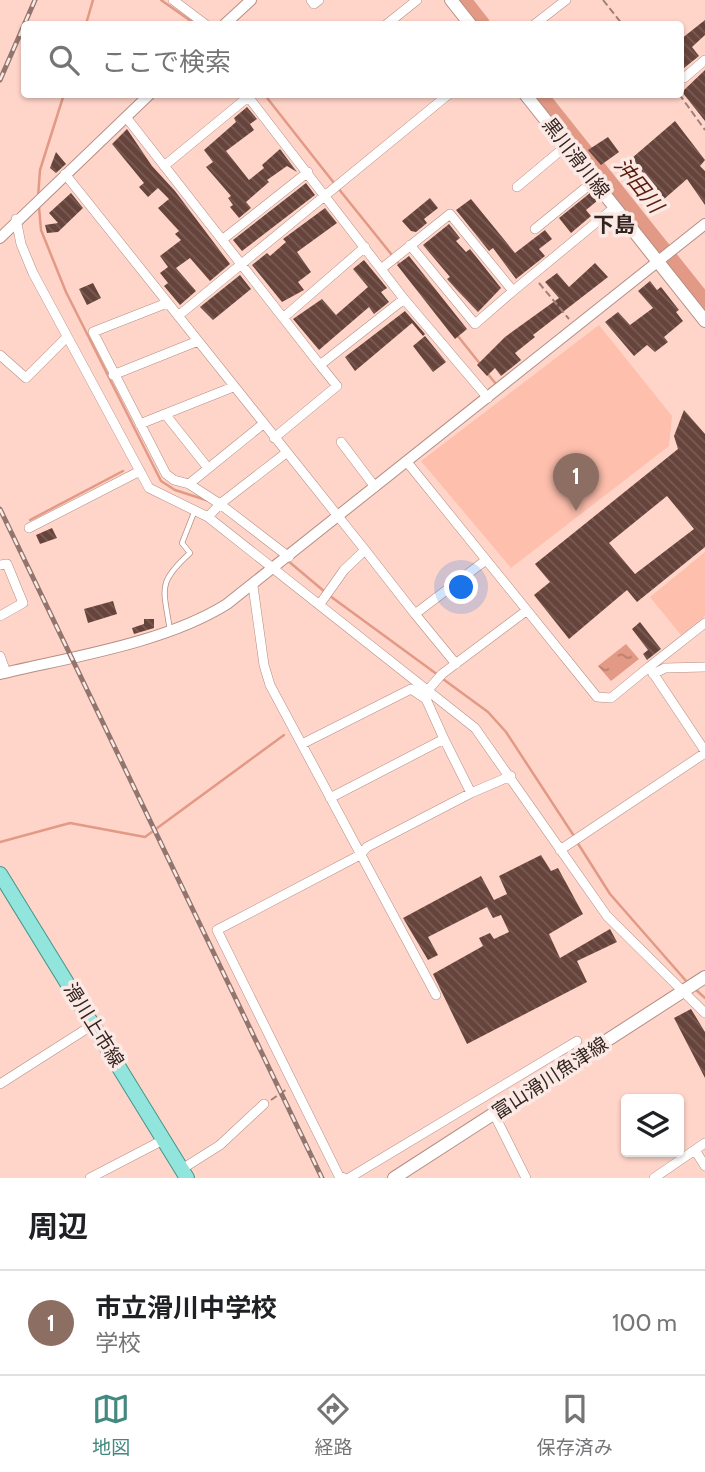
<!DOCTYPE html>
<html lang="ja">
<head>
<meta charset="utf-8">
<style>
  :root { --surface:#fff; --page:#f6f6f6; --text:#202124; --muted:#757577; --line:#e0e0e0; --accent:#438980 }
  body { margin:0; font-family:Cabin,"Noto Sans JP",sans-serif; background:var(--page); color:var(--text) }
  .controls { position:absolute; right:21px; bottom:21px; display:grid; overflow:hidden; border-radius:7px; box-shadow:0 2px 5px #0004 }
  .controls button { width:63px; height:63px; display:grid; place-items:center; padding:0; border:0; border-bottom:2px solid var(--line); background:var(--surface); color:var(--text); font:35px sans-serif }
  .you { position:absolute; left:462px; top:588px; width:24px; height:24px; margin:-18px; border:5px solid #fff; border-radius:50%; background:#1a73e8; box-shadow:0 0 0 10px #1a73e833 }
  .badge { display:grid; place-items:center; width:46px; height:46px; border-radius:50%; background:var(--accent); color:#fff; font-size:23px; font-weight:700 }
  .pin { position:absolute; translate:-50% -58px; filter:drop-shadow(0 2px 4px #0008) }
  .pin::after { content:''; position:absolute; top:37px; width:24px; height:21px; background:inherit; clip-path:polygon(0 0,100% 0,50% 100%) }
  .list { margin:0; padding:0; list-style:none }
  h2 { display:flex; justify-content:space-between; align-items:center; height:91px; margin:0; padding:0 28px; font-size:30px }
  h2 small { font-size:23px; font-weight:400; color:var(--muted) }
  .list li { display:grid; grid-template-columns:46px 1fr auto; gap:21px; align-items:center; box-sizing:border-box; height:105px; padding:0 28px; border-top:2px solid var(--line) }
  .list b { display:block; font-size:26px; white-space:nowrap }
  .list p { margin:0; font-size:23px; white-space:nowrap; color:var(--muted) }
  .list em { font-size:23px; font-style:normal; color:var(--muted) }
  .icon { flex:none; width:38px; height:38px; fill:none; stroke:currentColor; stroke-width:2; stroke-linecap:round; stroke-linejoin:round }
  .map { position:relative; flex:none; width:705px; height:1178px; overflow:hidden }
  .search { position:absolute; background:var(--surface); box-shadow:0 2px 5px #0004; left:21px; right:21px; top:21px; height:77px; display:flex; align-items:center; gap:18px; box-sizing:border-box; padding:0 24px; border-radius:7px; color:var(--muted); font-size:26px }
  .sheet { height:196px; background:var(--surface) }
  nav { display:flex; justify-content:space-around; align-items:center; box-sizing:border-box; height:98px; border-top:2px solid var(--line); background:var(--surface); font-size:19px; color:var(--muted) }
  nav a { display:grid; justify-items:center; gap:4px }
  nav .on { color:var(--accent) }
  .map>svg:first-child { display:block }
  .garden { fill:#febfad }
  .water { fill:url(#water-ripples) }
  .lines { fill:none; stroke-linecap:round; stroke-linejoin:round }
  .stream { stroke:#e29985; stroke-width:2.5 }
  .river { stroke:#e29985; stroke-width:18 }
  .building { fill:url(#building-back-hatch); fill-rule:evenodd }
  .service-casing { stroke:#b58e84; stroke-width:6 }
  .minor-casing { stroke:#b58e84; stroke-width:10 }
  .tertiary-casing { stroke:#b58e84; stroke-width:12 }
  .secondary-casing { stroke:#b58e84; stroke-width:14 }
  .primary-casing { stroke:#42968b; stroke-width:16 }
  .path { stroke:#9e8078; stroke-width:2; stroke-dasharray:7 3.5; stroke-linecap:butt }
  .service { stroke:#fff; stroke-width:4.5 }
  .minor { stroke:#fff; stroke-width:9 }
  .tertiary { stroke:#fff; stroke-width:10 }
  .secondary { stroke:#fff; stroke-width:12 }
  .primary { stroke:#92e5dc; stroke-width:14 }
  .rail-casing { stroke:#92766e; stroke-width:5 }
  .rail { stroke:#fae9e4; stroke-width:2.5; stroke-dasharray:8; stroke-linecap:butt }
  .labels { text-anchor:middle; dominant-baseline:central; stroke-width:7; stroke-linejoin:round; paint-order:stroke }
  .street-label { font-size:19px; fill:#342420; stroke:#fae9e4 }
  .water-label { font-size:21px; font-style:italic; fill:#5c1c0a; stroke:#fae9e4 }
  .neighbourhood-label { font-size:21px; font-weight:bold; fill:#342420; stroke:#fae9e4 }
</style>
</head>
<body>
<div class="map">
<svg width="705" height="1178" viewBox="0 0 705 1178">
  <defs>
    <pattern id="water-ripples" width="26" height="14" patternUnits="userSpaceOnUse" patternTransform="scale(1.75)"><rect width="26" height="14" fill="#e29985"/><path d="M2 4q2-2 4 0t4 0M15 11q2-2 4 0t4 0" fill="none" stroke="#b87d6c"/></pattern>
    <pattern id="building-back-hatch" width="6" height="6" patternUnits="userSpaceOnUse" patternTransform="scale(1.75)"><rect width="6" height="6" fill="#66443b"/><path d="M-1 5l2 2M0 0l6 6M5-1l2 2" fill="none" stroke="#785c55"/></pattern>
  </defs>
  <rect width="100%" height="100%" fill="#ffd5c9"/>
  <!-- garden -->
  <path class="garden" d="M599,325L672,416L669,446L511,568L421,461Z
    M705,552V616L681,635L650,597Z"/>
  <!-- water -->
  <path class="water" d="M626,644L639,659L611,681L598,666Z"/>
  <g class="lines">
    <!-- stream -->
    <path class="stream" d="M161,0L195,24
      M86,24L93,0
      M264,94L334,183
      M338,188L400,265
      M38,197L40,170L64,94
      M39,207L41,230L66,292L161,481L175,490L209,501
      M457,335L481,365
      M487,373L496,384
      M30,520L123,471
      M287,560L325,592
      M330,596L438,675
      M443,679L488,712L506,732L574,836
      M0,842L70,823L145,837L284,735
      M577,842L610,894L687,982
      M695,989L705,998"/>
    <!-- river -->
    <path class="river" d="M462,0L481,24
      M538,94L705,304"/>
  </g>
  <!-- building -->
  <path class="building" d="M705,20V35L692,47L699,56L684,68L681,65V39Z
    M705,70V121L682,92Z
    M247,107L257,119L250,124L254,130L226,151L249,180L264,168L262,165L280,149L297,172L287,166L267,180L269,182L246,202L251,208L239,218L230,207L233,205L228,198L231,196L206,167L213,162L204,150L236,122L234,118Z
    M675,121L705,160L700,166L705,171V205L687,179L663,200L632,158Z
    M127,129L152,166L175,191L230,264L210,281L190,258L176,268L196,291L180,305L164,286L168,283L160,273L168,267L160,256L181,240L175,234L179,231L158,208L169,199L158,188L148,197L139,187L144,183L112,144Z
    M608,137L619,152L601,165L588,150Z
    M56,152L66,164L56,173L50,168Z
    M306,183L315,195L242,251L233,240Z
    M71,193L83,208L58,232L47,233L45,225L58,223L49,213Z
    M590,193L597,201L586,210L591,216L571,233L559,218Z
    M430,198L438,208L424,219L427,223L416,232L411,231L402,221Z
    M471,199L515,253L545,230L552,239L539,249L545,256L516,279L493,248L489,251L456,210Z
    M325,208L337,223L297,252L311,272L298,282L304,290L282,302L252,265L267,253L270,256L286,242L283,239Z
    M449,224L460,238L456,241L466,252L470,249L501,288L478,312L456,289L447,279L450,277L423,245Z
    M409,256L467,329L455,339L397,265Z
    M364,260L387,288L381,292L389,302L374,314L369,307L319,350L293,319L322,299L336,315L368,287L353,269Z
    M595,263L608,277L533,335L535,337L515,353L521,360L501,376L495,368L487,376L477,365L505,337L559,298L545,282L557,273L569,287Z
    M240,275L251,289L213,320L200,307Z
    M650,281L657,290L661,287L679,310L676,312L683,321L664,337L668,342L655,352L647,345L634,356L605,322L618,312L630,325L653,308L638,291Z
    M93,283L101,298L87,305L79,289Z
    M405,311L425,334L423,336L412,323L355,371L345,357Z
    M425,336L446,362L433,372L413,346Z
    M684,410L705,434V547L637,602L627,590L569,639L534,595L550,582L535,564L678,449L674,436ZM667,496L694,529L635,574L609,543Z
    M52,528L57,538L40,544L36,535Z
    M113,601L117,614L88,623L84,609Z
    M144,619H154V628L134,634L132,628L144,624Z
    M640,622L661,649L647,660L643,654L648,650L632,629Z
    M541,855L551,871L558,868L583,914L549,934L560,958L610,929L617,942L577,961L587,982L467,1044L433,974L483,946L479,938L490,933L494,939L509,932L501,915L493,918L487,907L428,937L438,955L428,960L403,918L481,876L494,900L507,894L499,876Z
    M691,1009L705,1032V1078L674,1018Z"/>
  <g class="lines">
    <!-- service casing -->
    <g class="service-casing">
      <path id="service" d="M170,631C164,588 156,584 190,553L182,543L195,510"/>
    </g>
    <!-- minor casing -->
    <g class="minor-casing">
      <path id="minor" d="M173,0L205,24
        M311,0L314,4L319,0
        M387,24L417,0
        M535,24L566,0
        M684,78L705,60
        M246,94L404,299L488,398
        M126,117L320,365L404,299
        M164,166L248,97
        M65,174L365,550
        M517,187L566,146
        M16,219L21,244L33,273L149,488L208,517L475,728L607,916L705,1013
        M535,229L594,181
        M222,240L308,172
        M410,245L475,324L513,291
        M381,269L450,214L513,291L615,207
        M167,303L93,332L166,474L174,480L189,484L263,424
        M178,316L449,94
        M283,318L365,247
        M0,355L26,378L67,337
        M113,375L198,341
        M165,414L208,468
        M140,424L233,387
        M274,438L337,386L320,365
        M341,442L375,487
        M407,462L597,697L611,698L649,667L705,751
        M189,484L220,504L289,557
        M208,517L220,504L286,453
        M29,528L140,471
        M0,565L7,564L23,603L0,616
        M253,586L264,665L270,685L436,995
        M320,604L344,570L365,550L415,614
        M0,656L6,672
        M456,664L415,614L486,560
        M649,667L705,623
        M653,674L665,668L705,667
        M428,690L442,674L526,611
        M444,739L471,793
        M302,744L411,689L426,699L444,739L330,798
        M560,850L705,753
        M0,1084L94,1024
        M494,1114L526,1178
        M695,1150L705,1166
        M182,1169L220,1145L264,1104
        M90,1178L165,1139
        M344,1178L339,1176L217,930L360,855L367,847L471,793L511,776
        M349,1178L577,1041
        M654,1178L705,1143"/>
    </g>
    <!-- tertiary casing -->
    <g class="tertiary-casing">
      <path id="tertiary" d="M225,24L251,0
        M0,238L150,94
        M0,674C71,657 165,643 227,604L705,224"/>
    </g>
    <!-- secondary casing -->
    <g class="secondary-casing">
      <path id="secondary" d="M451,0L470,24
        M525,94L705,321
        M394,1178L705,977"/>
    </g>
    <!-- primary casing -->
    <g class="primary-casing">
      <path id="primary" d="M0,874L187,1178"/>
    </g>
    <!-- path -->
    <path class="path" d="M603,0L622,24
      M679,94L705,130
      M539,283L569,319
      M271,1100L287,1089"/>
    <!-- service -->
    <use href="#service" class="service"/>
    <!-- minor -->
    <use href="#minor" class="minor"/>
    <!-- tertiary -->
    <use href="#tertiary" class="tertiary"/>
    <!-- secondary -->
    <use href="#secondary" class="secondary"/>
    <!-- primary -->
    <use href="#primary" class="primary"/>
    <!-- rail casing -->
    <g class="rail-casing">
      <path id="rail" d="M0,80L35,0
        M0,509L322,1178"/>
    </g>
    <!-- rail -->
    <use href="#rail" class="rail"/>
  </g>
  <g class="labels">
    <!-- street labels -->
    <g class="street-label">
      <text transform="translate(576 158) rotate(52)">黒川滑川線</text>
      <text transform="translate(94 1025) rotate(58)">滑川上市線</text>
      <text transform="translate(550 1078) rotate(-33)">富山滑川魚津線</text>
    </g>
    <!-- water labels -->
    <g class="water-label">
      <text transform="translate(639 185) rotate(51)">沖田川</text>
    </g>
    <!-- neighbourhood labels -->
    <g class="neighbourhood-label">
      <text x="614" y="224">下島</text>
    </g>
  </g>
</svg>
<div class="controls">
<button><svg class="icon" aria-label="layers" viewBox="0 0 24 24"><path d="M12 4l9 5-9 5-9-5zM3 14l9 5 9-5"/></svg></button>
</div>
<div class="you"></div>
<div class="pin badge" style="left:576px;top:511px;background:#8d6e63">1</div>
<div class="search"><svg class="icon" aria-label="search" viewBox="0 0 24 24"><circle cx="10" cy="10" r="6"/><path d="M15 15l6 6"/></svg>ここで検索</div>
</div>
<section class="sheet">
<h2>周辺<small></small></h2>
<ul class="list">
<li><span class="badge" style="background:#8d6e63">1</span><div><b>市立滑川中学校</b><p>学校</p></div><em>100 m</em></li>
</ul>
</section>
<nav>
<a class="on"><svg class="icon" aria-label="map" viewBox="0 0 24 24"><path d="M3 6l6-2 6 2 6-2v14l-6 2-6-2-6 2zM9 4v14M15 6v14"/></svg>地図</a>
<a><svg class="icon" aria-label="directions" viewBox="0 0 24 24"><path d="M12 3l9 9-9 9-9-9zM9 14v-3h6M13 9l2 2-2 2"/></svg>経路</a>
<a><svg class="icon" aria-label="saved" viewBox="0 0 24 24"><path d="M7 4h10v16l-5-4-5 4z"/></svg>保存済み</a>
</nav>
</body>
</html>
